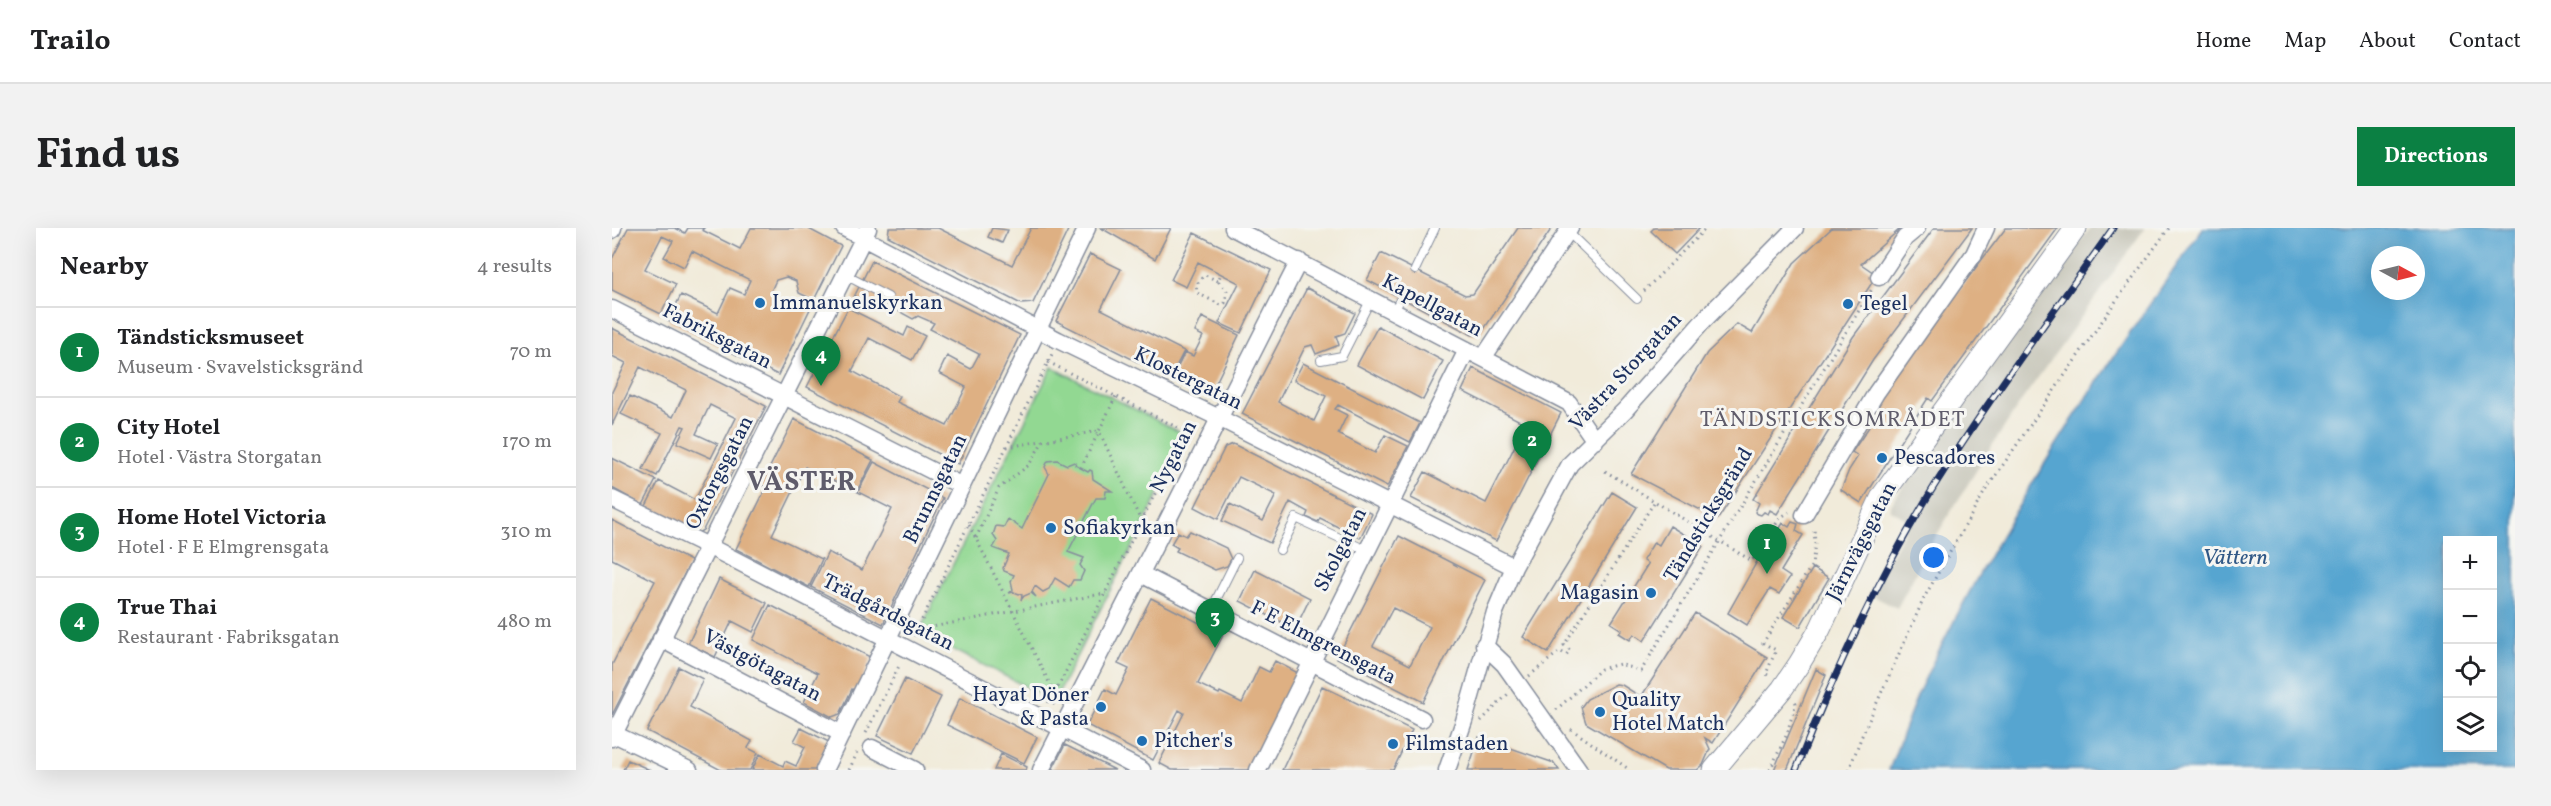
<!DOCTYPE html>
<html lang="en">
<head>
<meta charset="utf-8">
<style>
  :root { --surface:#fff; --page:#f2f2f2; --text:#202124; --muted:#757577; --line:#e0e0e0; --accent:#0b8043 }
  body { margin:0; font-family:Vollkorn,serif; background:var(--page); color:var(--text) }
  .controls { position:absolute; right:18px; bottom:18px; display:grid; overflow:hidden; border-radius:0px; box-shadow:0 6px 24px #0002 }
  .controls button { width:54px; height:54px; display:grid; place-items:center; padding:0; border:0; border-bottom:2px solid var(--line); background:var(--surface); color:var(--text); font:30px sans-serif }
  .compass { position:absolute; left:1759px; top:18px; width:54px; height:54px; border-radius:50%; background:var(--surface); box-shadow:0 6px 24px #0002; rotate:97deg }
  .you { position:absolute; left:1322px; top:330px; width:21px; height:21px; margin:-15px; border:4px solid #fff; border-radius:50%; background:#1a73e8; box-shadow:0 0 0 9px #1a73e833 }
  .badge { display:grid; place-items:center; width:39px; height:39px; border-radius:50%; background:var(--accent); color:#fff; font-size:20px; font-weight:700 }
  .pin { position:absolute; translate:-50% -50px; filter:drop-shadow(0 2px 3px #0008) }
  .pin::after { content:''; position:absolute; top:32px; width:21px; height:18px; background:inherit; clip-path:polygon(0 0,100% 0,50% 100%) }
  .list { margin:0; padding:0; list-style:none }
  h2 { display:flex; justify-content:space-between; align-items:center; height:78px; margin:0; padding:0 24px; font-size:26px }
  h2 small { font-size:20px; font-weight:400; color:var(--muted) }
  .list li { display:grid; grid-template-columns:39px 1fr auto; gap:18px; align-items:center; box-sizing:border-box; height:90px; padding:0 24px; border-top:2px solid var(--line) }
  .list b { display:block; font-size:22px; white-space:nowrap }
  .list p { margin:0; font-size:20px; white-space:nowrap; color:var(--muted) }
  .list em { font-size:20px; font-style:normal; color:var(--muted) }
  .icon { flex:none; width:33px; height:33px; fill:none; stroke:currentColor; stroke-width:2; stroke-linecap:round; stroke-linejoin:round }
  .map { position:relative; flex:none; width:1903px; height:542px; overflow:hidden; border-radius:0px }
  header { display:flex; align-items:center; gap:36px; box-sizing:border-box; height:84px; padding:0 30px; background:var(--surface); border-bottom:2px solid var(--line) }
  header strong { font-size:28px }
  nav { display:flex; gap:33px; margin-inline-start:auto; font-size:21px }
  .intro { display:flex; align-items:center; justify-content:space-between; box-sizing:border-box; height:144px; padding:0 36px }
  h1 { margin:0; font-size:42px }
  .button { padding:15px 27px; border-radius:0px; background:var(--accent); color:#fff; font-size:21px; font-weight:700 }
  main { display:flex; gap:36px; padding:0 36px }
  aside { flex:1; background:var(--surface); border-radius:0px; box-shadow:0 6px 24px #0002 }
  .map>svg:first-child { display:block }
  .industrial { fill:#c6c5b8 }
  .green { fill:#92d892; stroke:#568478; stroke-width:1.5 }
  .water { fill:#57a5d0; stroke:#396a97; stroke-width:1.5; fill-rule:evenodd }
  .building { fill:#deb083; fill-rule:evenodd }
  .lines { fill:none; stroke-linecap:round; stroke-linejoin:round }
  .service-casing { stroke:#868d9c; stroke-width:10 }
  .minor-casing { stroke:#868d9c; stroke-width:19 }
  .tertiary-casing { stroke:#868d9c; stroke-width:23 }
  .path { stroke:#868d9c; stroke-width:3; stroke-dasharray:1.5 4.5; stroke-linecap:butt }
  .service { stroke:#fff; stroke-width:8 }
  .minor { stroke:#fff; stroke-width:16 }
  .tertiary { stroke:#fff; stroke-width:21 }
  .rail-casing { stroke:#1b2f5e; stroke-width:7 }
  .rail { stroke:#f6f6f2; stroke-width:4.5; stroke-dasharray:14; stroke-linecap:butt }
  .poi-dot { fill:#1f6fb2; stroke:#f6f6f2; stroke-width:2 }
  .labels { text-anchor:middle; dominant-baseline:central; stroke-width:6; stroke-linejoin:round; paint-order:stroke }
  .poi-label { font-size:21px; fill:#1b2f5e; stroke:#f6f6f2; text-anchor:start }
  .street-label { font-size:21px; fill:#1b2f5e; stroke:#f6f6f2 }
  .neighbourhood-label { font-size:22px; letter-spacing:1.5px; fill:#5f5c6b; stroke:#f6f6f2 }
  .water-label { font-size:22px; font-style:italic; fill:#305886; stroke:#f6f6f2 }
  .district-label { font-size:27px; font-weight:bold; letter-spacing:1.5px; fill:#5f5c6b; stroke:#f6f6f2 }
</style>
</head>
<body>
<header>
<strong>Trailo</strong>
<nav><a>Home</a><a>Map</a><a>About</a><a>Contact</a></nav>
</header>
<div class="intro"><h1>Find us</h1><a class="button">Directions</a></div>
<main>
<aside>
<h2>Nearby<small>4 results</small></h2>
<ul class="list">
<li><span class="badge">1</span><div><b>Tändsticksmuseet</b><p>Museum · Svavelsticksgränd</p></div><em>70 m</em></li>
<li><span class="badge">2</span><div><b>City Hotel</b><p>Hotel · Västra Storgatan</p></div><em>170 m</em></li>
<li><span class="badge">3</span><div><b>Home Hotel Victoria</b><p>Hotel · F E Elmgrensgata</p></div><em>310 m</em></li>
<li><span class="badge">4</span><div><b>True Thai</b><p>Restaurant · Fabriksgatan</p></div><em>480 m</em></li>
</ul>
</aside>
<div class="map">
<svg width="1903" height="542" viewBox="0 0 1903 542">
  <rect width="100%" height="100%" fill="#f6f6f2"/>
  <filter id="ink" filterUnits="userSpaceOnUse"><feTurbulence type="fractalNoise" baseFrequency=".0167" numOctaves="2"/><feDisplacementMap in="SourceGraphic" scale="12" xChannelSelector="R" yChannelSelector="G"/><feConvolveMatrix kernelMatrix="1 2 1 2 8 2 1 2 1" color-interpolation-filters="sRGB"/></filter>
  <filter id="wash" filterUnits="userSpaceOnUse"><feTurbulence type="fractalNoise" baseFrequency=".008" numOctaves="4" result="noise"/><feDisplacementMap in="SourceGraphic" scale="24" xChannelSelector="R" yChannelSelector="G"/><feGaussianBlur stdDeviation="1.35" result="paint"/><feColorMatrix in="noise" values="0 0 0 0 0 0 0 0 0 0 0 0 0 0 0 0 0 1.4 0 .05"/><feComposite in="paint" operator="in"/></filter>
  <g filter="url(#wash)">
    <rect width="100%" height="100%" fill="#f1ebda"/>
    <!-- industrial -->
    <path class="industrial" d="M1478,0H1533L1410,172L1372,230L1321,313L1285,380L1257,366L1298,293L1277,281L1283,270Z"/>
    <!-- green -->
    <path class="green" d="M440,139L576,208L442,473L307,404Z"/>
    <!-- water -->
    <path class="water" d="M1591,0H1903V542H1277C1288,514 1297,485 1310,457C1387,295 1488,146 1591,0ZM1768,27H1804V63H1768ZM1836,313H1880V520H1836Z"/>
    <g id="blocks">
      <!-- building -->
      <path class="building" d="M16,0H63L73,5L76,0H92L90,2L128,21L139,0H195L229,18L202,72L187,65L184,53L174,49L164,52L159,63L163,73L172,78L183,73L198,81L166,147L56,93L69,67L106,85L118,60L132,66L138,52L80,23L72,39L52,29L61,13L50,8L33,41L64,56L49,86L0,62V31Z
        M277,0H326L400,37L419,0H457L421,75L409,76L276,8Z
        M380,0L396,2L390,15L376,9Z
        M489,0H559L543,31Z
        M906,0H940L868,107H860L755,52L769,25L853,67L861,66Z
        M1042,0H1088L1063,26L1039,3Z
        M1220,0H1289L1249,36L1265,47L1106,291L1019,246L1095,125L1125,96L1140,105L1182,35Z
        M1322,0H1360L1261,132L1165,286L1158,282L1156,286L1152,284L1149,287L1146,286L1143,284L1147,275L1141,271L1241,109Z
        M1394,0H1446L1320,173L1316,170L1249,275L1229,262L1237,242L1246,228L1240,224L1257,199L1252,196L1302,121Z
        M582,5L659,42L629,105L607,95L627,55L586,34L574,59L559,52Z
        M478,26L509,41L489,81L572,123L558,150L444,93Z
        M260,33L408,107L346,236L195,159L236,80L292,108L296,99L313,108L300,132L257,110L240,143L288,169L285,174L335,198L354,159L327,145L335,128L359,141L367,126L318,101L322,95L306,88L301,91L270,74L264,82L241,71Z
        M695,60L743,85L733,105L724,108L727,117L704,126L700,117L693,119L666,174L702,193L714,168L682,152L691,135L808,195L798,214L726,177L723,181L735,187L726,206L763,225L773,207L796,218L775,259L630,186Z
        M590,89L627,107L597,169L560,151L573,124L581,128L591,108L583,104Z
        M766,98L831,133L811,172L745,137Z
        M0,100L154,178L91,302L86,305L34,278L47,253L83,272L124,190L98,177L84,206L106,216L99,230L65,215L73,199L70,198L45,248L31,241L50,205L9,186L18,168L61,189L74,162L28,139L0,197V164L14,135L0,128Z
        M861,140L949,185L884,313L799,270L813,244L874,275L914,196L850,163Z
        M182,191L261,232L245,263L193,239L160,307L210,331L197,359L124,321L154,260L149,257Z
        M621,216L760,286L748,310L708,290L706,294L694,289L696,284L678,274L658,315L610,293L618,276L651,293L664,267L627,249L606,291L583,279L613,219Z
        M0,230L44,252L31,277L0,260Z
        M445,232L455,237L462,234L464,235L463,237L476,244L478,242L480,243L481,251L500,263H494L493,270H484L456,324L472,330L468,337L472,343L468,352H461L457,359L443,350L437,361L431,364L423,358L420,364L424,369L419,365L412,368L409,372L410,367L402,364L397,365L401,362L399,353L402,347L392,343L391,340L397,326L381,320L385,313L381,307L384,298L392,299L396,291L410,301L437,246L433,239L436,233Z
        M262,234L331,270L271,396L199,359L216,324L250,342L280,281L246,264Z
        M1000,264L1025,279L936,425L911,409Z
        M0,292L79,333L0,487V437L43,353L0,331Z
        M1180,294L1186,296L1184,303L1191,307L1169,343L1178,349L1167,366L1158,361L1135,397L1116,385L1147,330L1149,332L1171,295L1177,299Z
        M1058,298L1091,318L1032,413L1022,406L1018,412L1007,405L1010,402L999,395L1036,336L1031,332L1042,314L1047,317Z
        M578,303L614,320L619,331L615,338L603,342L564,323L566,320L559,316L566,304L574,308Z
        M787,308L873,352L811,474L725,430ZM781,380L818,399L798,437L761,418Z
        M1201,340L1217,350L1188,399L1171,389Z
        M643,342L698,370L683,401L628,373Z
        M107,351L155,375L141,404L120,393L103,429L76,416Z
        M539,370L611,407L586,456L607,466L608,464L630,475L647,439L657,444L663,433L686,445L637,542H560L547,535L572,485L567,482L541,532L475,497L493,461L504,467L517,441L506,436Z
        M158,377L260,430L245,463L240,461L228,486L220,489L192,474L206,445L141,412Z
        M1083,385L1155,429L1101,515L1093,510L1098,521L1091,537L1085,542H1054L974,495L969,479L975,471L1004,456L1010,457L1029,469Z
        M67,439L91,451L78,479L140,513L136,520L146,525L138,542H109L35,503Z
        M1204,441L1214,447L1175,542H1162Z
        M293,451L329,469L301,525L265,508Z
        M710,458L800,502L781,542H670Z
        M348,470L425,509L412,535L335,497Z
        M189,500L217,514L203,542H140L148,526L171,538L173,533L184,538L193,519L182,513Z
        M867,509L942,535L947,542H856Z
        M453,517L503,542H440Z
        M389,526L415,539L414,542H382Z
        M16,532L38,542H11Z"/>
    </g>
  </g>
  <g filter="url(#ink)">
    <use href="#blocks" fill-opacity="0" stroke="#868d9c" stroke-width="1.5"/>
    <g class="lines">
      <!-- service casing -->
      <g class="service-casing">
        <path id="service" d="M956,4L1025,71
          M803,42L823,0
          M233,47L276,69
          M782,83L789,70
          M709,132L730,128L759,71
          M668,322L684,290L754,322
          M599,382L625,330"/>
      </g>
      <!-- minor casing -->
      <g class="minor-casing">
        <path id="minor" d="M232,0L446,112L607,190L902,339
          M621,0L957,175L983,213
          M0,2L1,0
          M1267,49L1293,10L1305,0
          M0,81L350,258
          M871,130L958,0
          M0,271L96,318L530,542
          M1192,287L1264,165L1362,26L1374,0
          M529,346L810,491
          M49,411L230,506
          M872,417L892,436L967,542
          M0,505L77,542
          M0,510L256,1
          M260,520L303,542
          M212,542L475,0
          M429,542L687,33
          M646,542L855,122
          M835,542L852,493L883,384L902,339L958,236L1013,182L1093,91L1183,0"/>
      </g>
      <!-- tertiary casing -->
      <g class="tertiary-casing">
        <path id="tertiary" d="M1102,542L1170,461L1187,436L1208,401L1270,268L1464,0"/>
      </g>
      <!-- path -->
      <path class="path" d="M606,53L593,47C587,52 583,57 585,65L609,77L613,75L615,63L606,53L609,46
        M1032,63L1094,0
        M436,134L582,208
        M980,182L992,176L998,169L1000,171
        M395,219L487,203L529,293
        M469,240L504,168
        M993,243L1140,333L1168,290L1177,284
        M357,297L446,472
        M364,310L387,260L417,237L431,213
        M305,402L494,365
        M302,408L440,126
        M1156,447L1154,446L1164,422L1151,415L1200,337L1203,316L1202,300
        M917,448L948,423L954,427L958,422L952,417L1043,273
        M443,465L574,204
        M425,468L446,478
        M944,482L989,441L1008,436L1029,443L1260,61
        M869,493L896,466
        M959,501L1018,542
        M254,505L288,436
        M237,542L245,525
        M1158,542L1174,508L1184,475L1182,472
        M1237,542L1249,510L1313,368L1373,263L1499,80L1557,0"/>
      <!-- service -->
      <use href="#service" class="service"/>
      <!-- minor -->
      <use href="#minor" class="minor"/>
      <!-- tertiary -->
      <use href="#tertiary" class="tertiary"/>
      <!-- rail casing -->
      <g class="rail-casing">
        <path id="rail" d="M1184,542C1223,443 1267,347 1323,257C1378,169 1441,85 1501,0"/>
      </g>
      <!-- rail -->
      <use href="#rail" class="rail"/>
    </g>
  </g>
  <!-- markers -->
  <g class="poi-dot">
    <circle cx="148" cy="75" r="6"/>
    <circle cx="1236" cy="76" r="6"/>
    <circle cx="1270" cy="230" r="6"/>
    <circle cx="439" cy="300" r="6"/>
    <circle cx="1039" cy="365" r="6"/>
    <circle cx="489" cy="479" r="6"/>
    <circle cx="988" cy="484" r="6"/>
    <circle cx="530" cy="513" r="6"/>
    <circle cx="781" cy="516" r="6"/>
  </g>
  <g class="labels">
    <!-- poi labels -->
    <g class="poi-label">
      <text x="160" y="75">Immanuelskyrkan</text>
      <text x="1248" y="76">Tegel</text>
      <text x="1282" y="230">Pescadores</text>
      <text x="451" y="300">Sofiakyrkan</text>
      <text x="1027" y="365" text-anchor="end">Magasin</text>
      <text x="477" y="467" text-anchor="end">Hayat Döner<tspan x="477" dy="24">&amp; Pasta</tspan></text>
      <text x="1000" y="472">Quality<tspan x="1000" dy="24">Hotel Match</tspan></text>
      <text x="542" y="513">Pitcher's</text>
      <text x="793" y="516">Filmstaden</text>
    </g>
    <!-- street labels -->
    <g class="street-label">
      <text transform="translate(820 78) rotate(28)">Kapellgatan</text>
      <text transform="translate(105 109) rotate(27)">Fabriksgatan</text>
      <text transform="translate(1014 144) rotate(-47)">Västra Storgatan</text>
      <text transform="translate(576 151) rotate(26)">Klostergatan</text>
      <text transform="translate(562 229) rotate(-63)">Nygatan</text>
      <text transform="translate(108 245) rotate(-63)">Oxtorgsgatan</text>
      <text transform="translate(324 261) rotate(-64)">Brunnsgatan</text>
      <text transform="translate(1097 287) rotate(-59)">Tändsticksgränd</text>
      <text transform="translate(1250 314) rotate(-63)">Järnvägsgatan</text>
      <text transform="translate(729 322) rotate(-63)">Skolgatan</text>
      <text transform="translate(276 385) rotate(27)">Trädgårdsgatan</text>
      <text transform="translate(711 415) rotate(27)">F E Elmgrensgata</text>
      <text transform="translate(150 438) rotate(28)">Västgötagatan</text>
    </g>
    <!-- neighbourhood labels -->
    <g class="neighbourhood-label">
      <text x="1221" y="192">TÄNDSTICKSOMRÅDET</text>
    </g>
    <!-- water labels -->
    <g class="water-label">
      <text x="1623" y="330">Vättern</text>
    </g>
    <!-- district labels -->
    <g class="district-label">
      <text x="190" y="255">VÄSTER</text>
    </g>
  </g>
</svg>
<div class="controls">
<button>+</button>
<button>−</button>
<button><svg class="icon" aria-label="locate" viewBox="0 0 24 24"><circle cx="12" cy="12" r="6"/><path d="M12 2v4M12 18v4M2 12h4M18 12h4"/></svg></button>
<button><svg class="icon" aria-label="layers" viewBox="0 0 24 24"><path d="M12 4l9 5-9 5-9-5zM3 14l9 5 9-5"/></svg></button>
</div>
<svg class="compass" viewBox="-18 -18 36 36"><path d="M0-13l5 13h-10z" fill="#e53935"/><path d="M0 13l5-13h-10z" fill="#757577"/></svg>
<div class="you"></div>
<div class="pin badge" style="left:1155px;top:346px">1</div>
<div class="pin badge" style="left:920px;top:243px">2</div>
<div class="pin badge" style="left:603px;top:420px">3</div>
<div class="pin badge" style="left:209px;top:158px">4</div>
</div>
</main>
</body>
</html>
